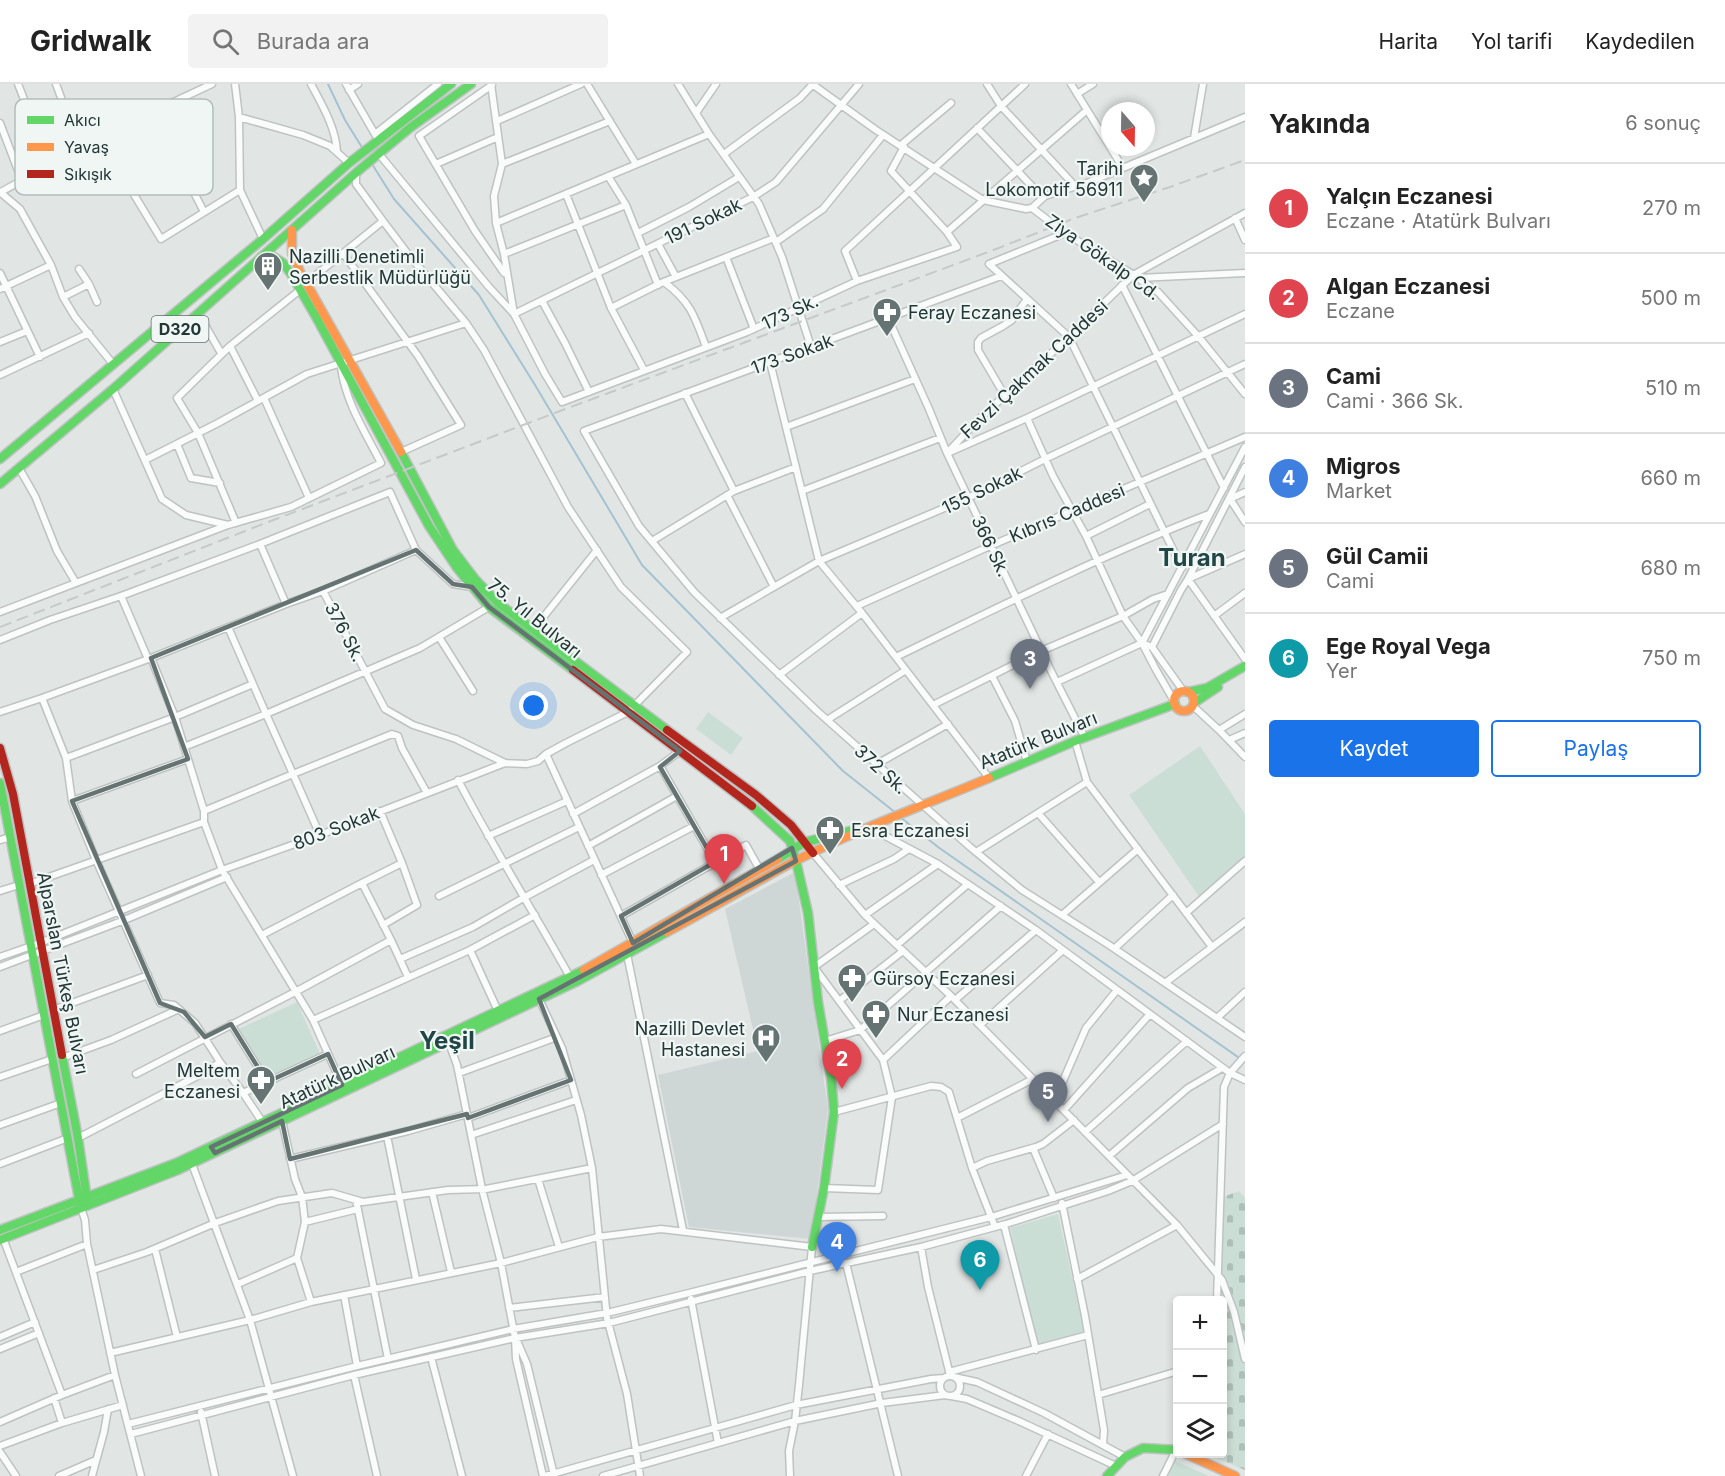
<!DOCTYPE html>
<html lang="tr">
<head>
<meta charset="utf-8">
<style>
  :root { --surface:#fff; --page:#f2f2f2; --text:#222; --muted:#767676; --line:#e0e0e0; --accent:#1a73e8 }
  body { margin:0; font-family:Inter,sans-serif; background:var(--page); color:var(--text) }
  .controls { position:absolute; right:18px; bottom:18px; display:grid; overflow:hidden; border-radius:6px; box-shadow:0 3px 9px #0003 }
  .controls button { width:54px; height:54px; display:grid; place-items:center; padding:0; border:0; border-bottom:2px solid var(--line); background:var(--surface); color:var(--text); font:30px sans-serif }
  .compass { position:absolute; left:1101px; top:18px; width:54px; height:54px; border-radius:50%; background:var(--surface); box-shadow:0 3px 9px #0003; rotate:160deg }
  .you { position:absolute; left:534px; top:622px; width:21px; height:21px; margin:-15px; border:4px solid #fff; border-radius:50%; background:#1a73e8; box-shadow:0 0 0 9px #1a73e833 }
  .badge { display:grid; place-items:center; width:39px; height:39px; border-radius:50%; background:var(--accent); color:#fff; font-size:20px; font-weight:700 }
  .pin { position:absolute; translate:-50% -50px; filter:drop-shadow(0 2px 3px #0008) }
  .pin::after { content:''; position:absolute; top:32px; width:21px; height:18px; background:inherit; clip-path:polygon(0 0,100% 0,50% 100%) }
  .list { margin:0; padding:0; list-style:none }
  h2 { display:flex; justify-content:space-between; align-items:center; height:78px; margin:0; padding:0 24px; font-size:26px }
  h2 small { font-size:20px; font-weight:400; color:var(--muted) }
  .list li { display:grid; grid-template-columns:39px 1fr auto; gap:18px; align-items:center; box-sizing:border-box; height:90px; padding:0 24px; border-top:2px solid var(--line) }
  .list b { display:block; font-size:22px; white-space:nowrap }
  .list p { margin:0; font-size:20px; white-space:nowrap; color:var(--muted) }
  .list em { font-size:20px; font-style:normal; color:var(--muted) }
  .actions { display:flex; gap:12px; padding:18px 24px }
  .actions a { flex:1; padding:14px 0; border:2px solid var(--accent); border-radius:6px; text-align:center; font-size:21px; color:var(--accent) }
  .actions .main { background:var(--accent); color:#fff }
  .icon { flex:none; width:33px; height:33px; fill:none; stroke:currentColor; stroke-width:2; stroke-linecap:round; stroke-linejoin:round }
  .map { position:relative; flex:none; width:1245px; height:1392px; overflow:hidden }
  header { display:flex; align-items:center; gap:36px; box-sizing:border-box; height:84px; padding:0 30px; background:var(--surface); border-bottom:2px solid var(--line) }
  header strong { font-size:28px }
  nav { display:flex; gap:33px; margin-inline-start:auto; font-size:21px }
  .search { width:420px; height:54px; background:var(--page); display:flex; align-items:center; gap:15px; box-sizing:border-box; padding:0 21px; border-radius:6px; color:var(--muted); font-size:22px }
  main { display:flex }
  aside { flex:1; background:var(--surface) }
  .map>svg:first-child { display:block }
  .built { fill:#cfd7d6 }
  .cemetery { fill:url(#cemetery-stones) }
  .park { fill:#cbded5 }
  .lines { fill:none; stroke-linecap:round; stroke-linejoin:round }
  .stream { stroke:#a5c2d1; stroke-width:2 }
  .street-casing { stroke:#bec3c2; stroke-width:9 }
  .fast-casing { stroke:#bec3c2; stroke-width:11 }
  .slow-casing { stroke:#bec3c2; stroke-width:11 }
  .jam-casing { stroke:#bec3c2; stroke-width:11 }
  .street { stroke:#fafbfb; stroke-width:6 }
  .fast { stroke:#63d668; stroke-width:8 }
  .slow { stroke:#ff974d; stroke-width:8 }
  .jam { stroke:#b3261e; stroke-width:8 }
  .rail { stroke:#c6c9c9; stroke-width:2; stroke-dasharray:12 6; stroke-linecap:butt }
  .marked { fill:none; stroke:#657473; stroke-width:4.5; stroke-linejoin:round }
  .labels { text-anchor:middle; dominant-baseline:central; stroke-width:4.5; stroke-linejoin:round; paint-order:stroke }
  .shield { fill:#eff6f4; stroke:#60706f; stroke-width:1.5 }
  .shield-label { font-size:16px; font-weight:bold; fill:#223736 }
  .poi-label { font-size:18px; fill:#223736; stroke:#eff6f4; text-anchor:start }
  .street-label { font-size:18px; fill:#223736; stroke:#eff6f4 }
  .district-label { font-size:24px; font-weight:bold; fill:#204646; stroke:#eff6f4 }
  .key { fill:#eff6f4; stroke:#b2bdbb; stroke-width:1.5 }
  .key-label { font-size:16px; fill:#223736 }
</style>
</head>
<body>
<header>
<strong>Gridwalk</strong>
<div class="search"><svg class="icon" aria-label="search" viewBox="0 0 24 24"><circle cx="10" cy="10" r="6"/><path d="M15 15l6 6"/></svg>Burada ara</div>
<nav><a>Harita</a><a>Yol tarifi</a><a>Kaydedilen</a></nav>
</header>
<main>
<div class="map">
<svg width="1245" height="1392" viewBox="0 0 1245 1392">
  <defs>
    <pattern id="cemetery-stones" width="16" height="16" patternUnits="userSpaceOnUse" patternTransform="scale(1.5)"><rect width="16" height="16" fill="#cbded5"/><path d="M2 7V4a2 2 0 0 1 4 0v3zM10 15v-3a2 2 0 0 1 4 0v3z" fill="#aebfb7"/></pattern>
  </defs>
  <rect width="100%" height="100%" fill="#e1e6e5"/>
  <!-- built -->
  <path class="built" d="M795,788L828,1026L811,1155L689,1143L658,991L758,967L725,825Z"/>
  <!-- cemetery -->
  <path class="cemetery" d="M1239,1107L1245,1114V1386L1208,1370H1222V1216H1219L1223,1113Z"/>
  <!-- park -->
  <path class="park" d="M708,628L743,654L731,671L696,645Z
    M1200,662L1245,730V774L1200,814L1129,711Z
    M297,918L320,970L269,993L239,945Z
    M1058,1130L1084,1248L1037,1261L1010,1144Z
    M1173,1376L1209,1392H1169Z"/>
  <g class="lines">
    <!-- stream -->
    <path class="stream" d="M328,0L345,36L363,65
      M372,80L394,115L479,211L535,301L642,481L843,687L896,729
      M900,733L938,763L1245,978"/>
    <!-- street casing -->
    <g class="street-casing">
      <path id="street" d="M18,0L50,82
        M56,0L80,65
        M235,0L239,33L240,106L263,155
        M311,0C322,21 336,44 337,68
        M346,0L376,52
        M491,0L502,80L494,112L496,139L504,170L514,230L753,113L776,98L859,0
        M587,0L636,80
        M678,0L709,50L759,120L782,173L811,263
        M812,0L876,46L983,116L1026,125L1032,124L1065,149L1129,188L1158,208L1198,252L1245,310
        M987,0L1001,22L1075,102
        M1071,0L1123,84
        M492,1L419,52L475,147L504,189
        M349,6L358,0
        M1077,10L1093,0
        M152,27L204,128
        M696,29L716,0
        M239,33L303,51L330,62L349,79
        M497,37L581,0
        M0,39L22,97
        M977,44L1043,114
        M375,50L438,0
        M99,53L161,155L240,106
        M1194,54L1203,0
        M901,61L951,19
        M904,63L891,87L947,148
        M379,70L489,203L514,230L545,290L562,318L747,248L857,197L957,163L947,148L1087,26
        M724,70L800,14L813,0
        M436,80L498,53
        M502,80L610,37
        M608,92L626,121L658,201
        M0,108L20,125L51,181L63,213L75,233L113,280
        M1,108L99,53L212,0
        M566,110L611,224L644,286
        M1032,124L1045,112L1087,99L1245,33
        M1235,134L1245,156
        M496,139L709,50
        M638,149L689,123L739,93
        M1065,149L989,180L1069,253L1182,484
        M776,158L823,125L883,51
        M658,160L676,193
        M343,169L418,272L461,341L401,368
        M504,170L626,121
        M726,173L754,245
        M79,185L89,200L97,218
        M0,189L40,273
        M1001,192L584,347L639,442L694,508L817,627L970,763L1022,806L1109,861L1245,953
        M1138,194L1245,189
        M857,197L845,167L1025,0
        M664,198C691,218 695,233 706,263
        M306,199L383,137
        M1122,201L1224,404
        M0,205L51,181
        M63,213L89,200
        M542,217L565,259L589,308
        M611,224L661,199L774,154
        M198,229L221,269
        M888,234L929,325L947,369L1050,585L1085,654
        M0,258L27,247
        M230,262L258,317
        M770,278L819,477L862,529L989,694
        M0,291L89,249
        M113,305L162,415L186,431L228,441
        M685,309L734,407
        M1005,312L978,266V258L981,254L1003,242L1012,236L1027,215
        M264,314L309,414
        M1027,334L1053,392L1086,452L1123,532L1142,559L1152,563L1184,608
        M786,343L915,295
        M177,360L191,394L220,399
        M950,368L1027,334L1245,230
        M947,369L980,334L1069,253L1133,191L1245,129
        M145,376L218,339L307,290L466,239
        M19,384L35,412L57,467L76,499
        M802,407L940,354
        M1245,408L1230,415L1245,438
        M727,411L774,503
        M236,439L198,349L177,314L230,262L300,206
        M1086,452L1150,420
        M652,457L734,407L796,383
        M1188,495L1245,575
        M1188,495L1245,470
        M472,503L453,500L416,466L323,507L385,625L413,641L456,655L505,679
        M121,512L260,460
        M286,520L260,460L390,408L416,466
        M857,522L990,462L1245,353
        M0,528L228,441L291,423L381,379C365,348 345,317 341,283
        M1214,532L1245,509
        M720,534L819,477L968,414L1045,375L1245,280
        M533,546L597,466
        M439,553L473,607
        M0,556L50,536L121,512L148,575
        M1142,559L1245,363
        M1142,559L1155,584L1174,617
        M1152,563L1181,506L1188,495L1245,383
        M896,573C999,523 1102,471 1209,430
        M151,574L286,520L323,507
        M779,591L862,529
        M992,592L1015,637L1027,678
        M1057,598L1142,559
        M933,621L1041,567L1123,532L1153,515L1168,510
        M1193,622L1219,646L1245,673
        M0,628L42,614
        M827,636L906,586
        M1219,646L1245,630
        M1229,656L1245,649
        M1075,657L1087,698L1212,863
        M184,663L266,630L228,543
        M680,667L660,682L715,778
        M546,670L633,859
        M66,674L42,614L151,574L175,633L253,600
        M877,680L948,640
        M458,696C493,763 533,827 570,893
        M427,709L402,664L398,652L392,650L293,690L266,630L420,564L489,523
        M72,717L188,675
        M204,727L293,690L320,751
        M380,727L402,779
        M1038,729L1099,798
        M573,730L660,682
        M873,741L876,747L938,780L1036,846L1230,989L1245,996
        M488,752L567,717
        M0,756L11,753
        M588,762L677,712
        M976,768L1087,698
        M813,769L865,831L951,912L1177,1141L1222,1196L1234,1228L1245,1275
        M601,791L694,742
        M362,799L402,779L417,821L383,841
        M29,800L204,738
        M839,801L894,775L909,765
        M0,807L19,801
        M439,812L579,743
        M1186,829L1245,777
        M865,831L938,780
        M1062,831L1138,765
        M621,832L746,761L760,786
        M262,851L362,799L391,856
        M897,861L968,800
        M1115,864L1173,811
        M627,870L683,1146
        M0,873L40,859L222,786L320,751L505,679L527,680L538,677L546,670L566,659L628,628L687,568L621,503L568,423L484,266L466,239L408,170L383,137L356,100V90
        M400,875L473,843L525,813L594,776
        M0,883L122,837L227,793
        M1165,899L1245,838
        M539,915L562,964L581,1031L592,1084L607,1234L627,1310L640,1392
        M955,916L1036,846
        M839,917L903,867
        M53,926L148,891
        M498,927L470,866L535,831
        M1217,934L1245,908
        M313,936L470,866
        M231,940L267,998
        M980,941L1063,866
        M0,947L44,931
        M825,957L860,946L1001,822
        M449,959L457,981L482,1105L501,1179L515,1254L516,1275L543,1392
        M62,974L111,956L179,925
        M883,976L951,912
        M220,978L243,1009L263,1039
        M459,989L557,953
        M136,990L297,907L391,856L408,893
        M0,993L52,975
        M243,1009L328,970
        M1049,1011L1063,997L1086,944L1117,906
        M1064,1026L1150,930
        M834,1028L931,1002L941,1003L949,1008L972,1084L995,1143
        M468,1034L571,996
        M957,1034L1033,995
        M0,1041L61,1019
        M1085,1048L1187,957
        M471,1051L576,1016
        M387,1052L416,1195
        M78,1054L209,986L220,978L195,939L174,921L160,919L96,776L72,717L66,674L175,633L204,727V738L222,786L313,936L342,1001
        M1033,1064L1054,1114
        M1109,1072L1188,1004L1222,984
        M290,1075L408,1047L467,1030
        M0,1080L68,1054
        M192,1080L250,1236L293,1392
        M972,1084L987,1077L1036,1063L1043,1060L1074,1036
        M538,1095L559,1163
        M824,1104L878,1106L892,1013L883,976L814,883L874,840
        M432,1108L451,1188
        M356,1116L388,1275
        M1062,1119L1085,1232L1104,1346L1103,1361
        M81,1124L85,1136L87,1160L115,1291L141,1392
        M818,1133L883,1132
        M305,1138L358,1125
        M1004,1141L1036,1266
        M3,1154L62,1311
        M921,1163L928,1203L950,1291
        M155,1165L177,1253
        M297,1174L311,1218
        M846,1179L898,1392
        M93,1186L147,1168L215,1139L278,1117L332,1109L363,1118L448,1106L486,1105L592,1084
        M16,1188L87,1160
        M1077,1195L1177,1141
        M238,1200L297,1174L305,1138L302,1113L295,1095L282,1037
        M344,1211L357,1282
        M691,1215L718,1359
        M1217,1216L1224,1003L1230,989L1245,972
        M509,1224L605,1213
        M0,1253L35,1238
        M517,1257L527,1280L554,1391
        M0,1265L39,1249
        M110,1269L250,1236L311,1218L501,1179L598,1153L661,1145L812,1163L799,1301L795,1337L789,1367L790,1392
        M431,1273L462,1392
        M949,1288L1088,1251
        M354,1291L377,1392
        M940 1302a10 10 0 1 1 20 0a10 10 0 1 1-20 0Z
        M954,1293L977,1298L1044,1329L1125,1373
        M1098,1311L1178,1287
        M951,1312L967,1315L1021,1338L1116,1382
        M54,1314L62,1339
        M201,1328L215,1392
        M0,1338L62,1311L115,1291
        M128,1340L357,1282L513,1245L607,1229L689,1209L991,1133L1127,1091
        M131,1350L354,1291L515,1254L609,1239L810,1187L921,1163L1006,1140L1108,1107L1132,1097L1223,1040
        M0,1362L62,1339L123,1321
        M0,1368L16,1392
        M59,1392L96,1376
        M92,1392L104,1348L108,1325
        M545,1392L796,1321L931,1295L944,1294
        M603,1392L795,1337L882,1319L945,1311
        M1026,1392L1048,1350
        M1163,1392L1178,1362"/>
    </g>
    <!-- fast casing -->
    <g class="fast-casing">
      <path id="fast" d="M261,173H274L283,179L291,190L316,233L429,442L457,484L489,523L573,586
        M401,368L453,466L475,495L498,519L667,646
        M0,375L263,155L349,79L451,0
        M0,400L113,305L358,87L411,43L471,0
        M1188,608L1207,604L1245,582
        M1194,619L1218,603
        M989,694L1075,657L1175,620
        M0,699L80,1120
        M752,722L790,757L796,777L808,829L818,918L831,993L834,1028L824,1104L812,1163
        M778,775L805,758L858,745
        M62,971L78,1054L87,1115
        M0,1146L176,1079L584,886
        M0,1156L178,1086L578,897L667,848
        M1107,1392L1125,1373L1143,1364L1178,1366"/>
    </g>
    <!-- slow casing -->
    <g class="slow-casing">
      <path id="slow" d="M292,146V169L300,188L401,368
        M1174 617a10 10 0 1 1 20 0a10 10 0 1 1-20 0Z
        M667,848C710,825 752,800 795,777C858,745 925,721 989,694
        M584,886L778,775
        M1186,1370L1235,1392"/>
    </g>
    <!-- jam casing -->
    <g class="jam-casing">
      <path id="jam" d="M573,586L752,722
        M667,646L756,711L791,741L813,769
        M0,664L13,710L62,971"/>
    </g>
    <!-- street -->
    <use href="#street" class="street"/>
    <!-- fast -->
    <use href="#fast" class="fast"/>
    <!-- slow -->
    <use href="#slow" class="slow"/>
    <!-- jam -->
    <use href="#jam" class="jam"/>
    <!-- rail -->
    <path class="rail" d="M0,543L263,440L560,327L991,167L1075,134L1170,103L1245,76"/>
  </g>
  <!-- marked area -->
  <path class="marked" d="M416,466L453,500L472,503L489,523L680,667L660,683L715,778L621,832L633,859L792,764L796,777L539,915L571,996L468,1034L467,1030L290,1075L282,1037L215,1069L211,1063L342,1001L328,970L267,998L231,940L205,953L184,928L160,919L72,717L188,675L151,574Z"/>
  <!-- icons -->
  <defs>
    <g id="sight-pin" transform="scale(1.5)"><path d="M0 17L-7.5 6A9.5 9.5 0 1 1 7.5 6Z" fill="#657473" stroke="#eff6f4"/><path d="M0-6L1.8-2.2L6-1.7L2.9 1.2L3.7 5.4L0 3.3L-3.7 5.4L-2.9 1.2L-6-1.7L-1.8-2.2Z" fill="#fff"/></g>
    <g id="building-pin" transform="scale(1.5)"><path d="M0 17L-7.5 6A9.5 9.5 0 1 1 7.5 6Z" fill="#657473" stroke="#eff6f4"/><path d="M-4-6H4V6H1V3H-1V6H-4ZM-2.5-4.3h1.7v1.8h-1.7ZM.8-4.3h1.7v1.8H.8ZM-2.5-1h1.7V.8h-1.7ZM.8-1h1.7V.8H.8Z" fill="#fff"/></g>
    <g id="pharmacy-pin" transform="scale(1.5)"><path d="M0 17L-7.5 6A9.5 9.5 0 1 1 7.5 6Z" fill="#657473" stroke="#eff6f4"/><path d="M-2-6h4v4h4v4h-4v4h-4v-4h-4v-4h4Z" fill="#fff"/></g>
    <g id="hospital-pin" transform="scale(1.5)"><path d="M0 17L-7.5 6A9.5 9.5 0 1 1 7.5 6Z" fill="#657473" stroke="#eff6f4"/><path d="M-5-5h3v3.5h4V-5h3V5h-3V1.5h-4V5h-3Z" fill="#fff"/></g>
  </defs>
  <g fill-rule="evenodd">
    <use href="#sight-pin" x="1144" y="94"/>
    <use href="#building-pin" x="268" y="182"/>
    <use href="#pharmacy-pin" x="887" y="228"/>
    <use href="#pharmacy-pin" x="830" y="746"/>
    <use href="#pharmacy-pin" x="852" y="894"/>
    <use href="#pharmacy-pin" x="876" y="930"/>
    <use href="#hospital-pin" x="766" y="954"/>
    <use href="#pharmacy-pin" x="261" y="996"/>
  </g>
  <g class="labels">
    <!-- shield labels -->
    <rect class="shield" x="151.5" y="232" width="57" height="26" rx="4.5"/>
    <g class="shield-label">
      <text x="180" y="245">D320</text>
    </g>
    <!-- poi labels -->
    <g class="poi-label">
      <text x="1123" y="84" text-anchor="end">Tarihi<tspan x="1123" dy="21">Lokomotif 56911</tspan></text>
      <text x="289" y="172">Nazilli Denetimli<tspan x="289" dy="21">Serbestlik Müdürlüğü</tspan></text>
      <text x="908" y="228">Feray Eczanesi</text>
      <text x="851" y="746">Esra Eczanesi</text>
      <text x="873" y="894">Gürsoy Eczanesi</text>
      <text x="897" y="930">Nur Eczanesi</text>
      <text x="745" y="944" text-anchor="end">Nazilli Devlet<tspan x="745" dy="21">Hastanesi</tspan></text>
      <text x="240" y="986" text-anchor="end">Meltem<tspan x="240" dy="21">Eczanesi</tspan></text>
    </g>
    <!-- street labels -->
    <g class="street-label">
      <text transform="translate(703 137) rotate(-26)">191 Sokak</text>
      <text transform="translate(1103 173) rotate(35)">Ziya Gökalp Cd.</text>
      <text transform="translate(790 228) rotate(-25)">173 Sk.</text>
      <text transform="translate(792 270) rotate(-20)">173 Sokak</text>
      <text transform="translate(1034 285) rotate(-43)">Fevzi Çakmak Caddesi</text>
      <text transform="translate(982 406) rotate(-26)">155 Sokak</text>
      <text transform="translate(1067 429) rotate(-23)">Kıbrıs Caddesi</text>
      <text transform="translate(991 462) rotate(64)">366 Sk.</text>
      <text transform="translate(535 534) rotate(39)">75. Yıl Bulvarı</text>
      <text transform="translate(345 548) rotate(62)">376 Sk.</text>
      <text transform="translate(1038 656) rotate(-22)">Atatürk Bulvarı</text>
      <text transform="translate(881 685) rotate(42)">372 Sk.</text>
      <text transform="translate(336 744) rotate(-21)">803 Sokak</text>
      <text transform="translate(63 889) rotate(79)">Alparslan Türkeş Bulvarı</text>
      <text transform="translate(337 993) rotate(-25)">Atatürk Bulvarı</text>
    </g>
    <!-- district labels -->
    <g class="district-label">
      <text x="1192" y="473">Turan</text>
      <text x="447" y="956">Yeşil</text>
    </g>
  </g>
  <!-- legend -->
  <rect x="15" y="15" width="198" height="96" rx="9" class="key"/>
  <rect x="27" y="32" width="27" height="8" fill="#63d668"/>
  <rect x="27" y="59" width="27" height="8" fill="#ff974d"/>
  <rect x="27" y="86" width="27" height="8" fill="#b3261e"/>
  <g class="key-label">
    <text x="64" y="42">Akıcı</text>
    <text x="64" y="69">Yavaş</text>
    <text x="64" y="96">Sıkışık</text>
  </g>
</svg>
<div class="controls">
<button>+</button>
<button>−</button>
<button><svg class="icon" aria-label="layers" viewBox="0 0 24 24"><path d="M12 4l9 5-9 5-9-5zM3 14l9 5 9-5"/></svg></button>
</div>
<svg class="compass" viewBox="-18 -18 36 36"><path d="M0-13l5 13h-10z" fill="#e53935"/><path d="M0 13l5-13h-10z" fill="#767676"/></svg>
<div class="you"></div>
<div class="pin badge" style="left:724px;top:800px;background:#e0444e">1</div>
<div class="pin badge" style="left:842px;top:1005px;background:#e0444e">2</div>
<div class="pin badge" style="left:1030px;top:605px;background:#6b7280">3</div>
<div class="pin badge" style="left:837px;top:1188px;background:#3f7fe0">4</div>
<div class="pin badge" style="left:1048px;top:1038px;background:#6b7280">5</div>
<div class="pin badge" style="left:980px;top:1206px;background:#0f9aa8">6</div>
</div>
<aside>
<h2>Yakında<small>6 sonuç</small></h2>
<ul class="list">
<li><span class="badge" style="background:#e0444e">1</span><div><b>Yalçın Eczanesi</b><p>Eczane · Atatürk Bulvarı</p></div><em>270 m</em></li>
<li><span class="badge" style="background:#e0444e">2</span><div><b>Algan Eczanesi</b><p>Eczane</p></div><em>500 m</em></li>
<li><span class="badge" style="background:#6b7280">3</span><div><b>Cami</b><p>Cami · 366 Sk.</p></div><em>510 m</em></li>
<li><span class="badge" style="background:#3f7fe0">4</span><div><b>Migros</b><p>Market</p></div><em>660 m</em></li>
<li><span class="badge" style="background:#6b7280">5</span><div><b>Gül Camii</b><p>Cami</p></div><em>680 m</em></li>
<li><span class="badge" style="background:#0f9aa8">6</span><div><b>Ege Royal Vega</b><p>Yer</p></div><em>750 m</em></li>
</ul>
<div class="actions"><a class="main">Kaydet</a><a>Paylaş</a></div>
</aside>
</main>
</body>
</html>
